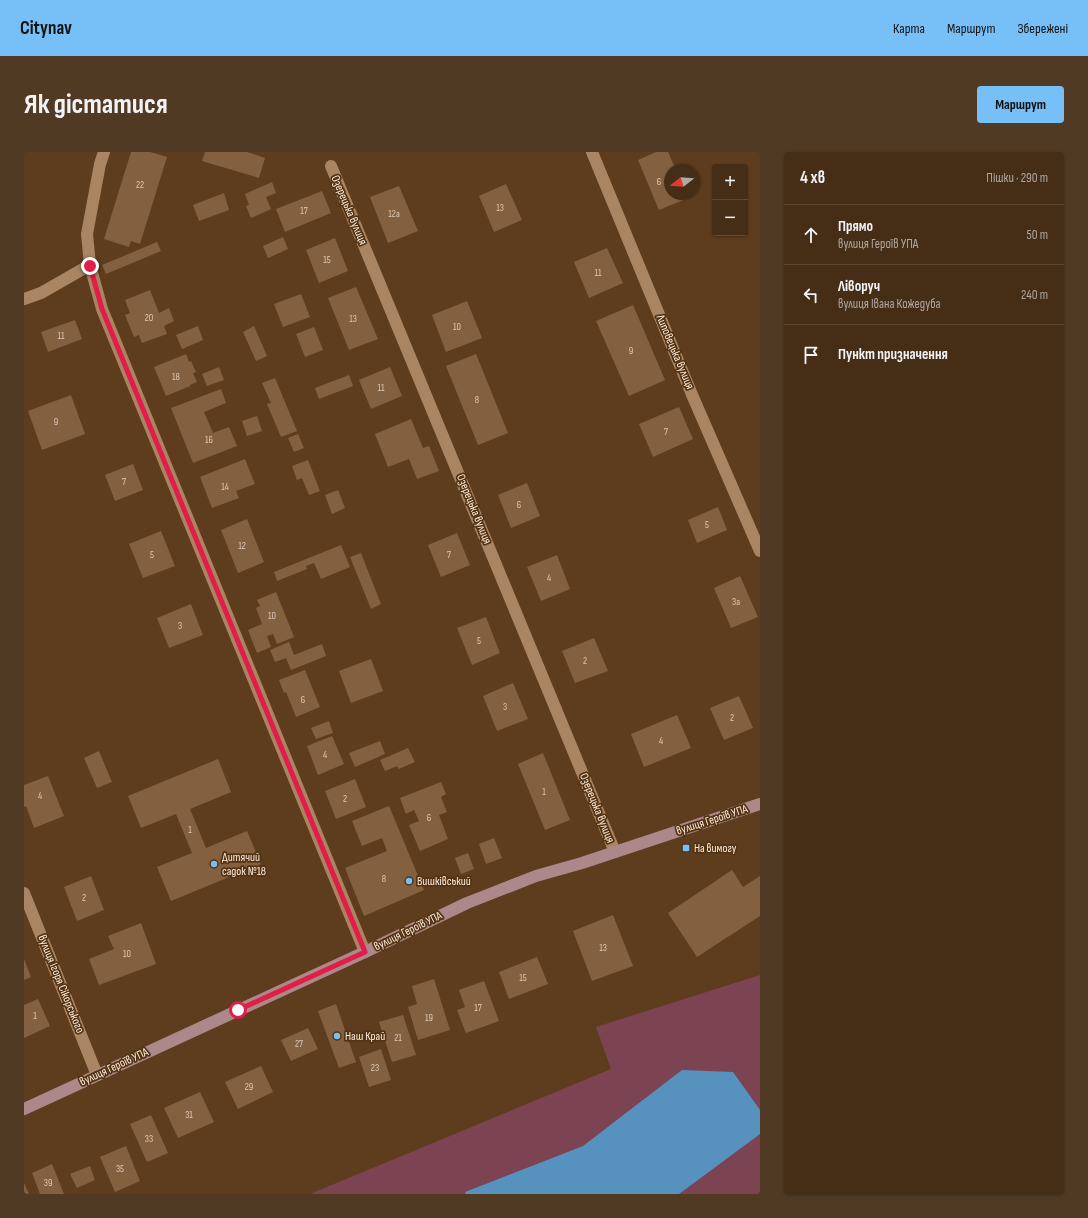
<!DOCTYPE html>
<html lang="uk">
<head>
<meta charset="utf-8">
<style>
  :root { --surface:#462e16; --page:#503a23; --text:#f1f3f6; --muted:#b0a8a1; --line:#5e4a35; --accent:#77bff7 }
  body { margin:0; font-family:"Sofia Sans Condensed",sans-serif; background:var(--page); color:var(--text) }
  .controls { position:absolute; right:12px; top:12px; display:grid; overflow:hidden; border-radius:4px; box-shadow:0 1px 3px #0004 }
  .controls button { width:36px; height:36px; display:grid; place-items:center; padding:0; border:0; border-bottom:1px solid var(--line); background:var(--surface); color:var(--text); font:20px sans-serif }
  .compass { position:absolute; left:640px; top:12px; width:36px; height:36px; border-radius:50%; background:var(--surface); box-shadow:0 1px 3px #0004; rotate:253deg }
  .stop { position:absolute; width:12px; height:12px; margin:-9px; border:3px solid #e11d48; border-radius:50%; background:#fff }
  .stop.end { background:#e11d48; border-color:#fff; box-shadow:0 1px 4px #0008 }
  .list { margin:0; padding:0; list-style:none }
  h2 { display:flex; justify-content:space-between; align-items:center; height:52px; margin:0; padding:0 16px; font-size:17px }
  h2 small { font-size:13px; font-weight:400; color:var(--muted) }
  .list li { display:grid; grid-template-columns:26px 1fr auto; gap:12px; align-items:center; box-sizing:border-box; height:60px; padding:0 16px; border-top:1px solid var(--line) }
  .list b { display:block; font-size:15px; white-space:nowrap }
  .list p { margin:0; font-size:13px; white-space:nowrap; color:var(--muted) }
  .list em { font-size:13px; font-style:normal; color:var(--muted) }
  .icon { flex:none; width:22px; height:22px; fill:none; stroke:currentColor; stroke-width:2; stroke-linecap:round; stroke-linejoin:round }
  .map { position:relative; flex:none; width:736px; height:1042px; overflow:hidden; border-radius:4px }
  header { display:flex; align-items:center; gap:24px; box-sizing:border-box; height:56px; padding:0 20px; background:var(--accent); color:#111 }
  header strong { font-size:19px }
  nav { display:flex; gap:22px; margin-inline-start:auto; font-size:14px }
  .intro { display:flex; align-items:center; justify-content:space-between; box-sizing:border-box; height:96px; padding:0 24px }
  h1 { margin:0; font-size:28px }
  .button { padding:10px 18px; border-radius:4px; background:var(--accent); color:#111; font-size:14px; font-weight:700 }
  main { display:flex; gap:24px; padding:0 24px }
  aside { flex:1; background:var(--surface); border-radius:4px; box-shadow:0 1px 3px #0004 }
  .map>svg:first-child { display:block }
  .green { fill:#7c4353 }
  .water { fill:#5792bf }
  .building { fill:#836040 }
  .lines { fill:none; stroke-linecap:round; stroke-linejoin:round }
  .street { stroke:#aa8564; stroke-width:12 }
  .secondary { stroke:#ac888a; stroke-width:12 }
  .route { stroke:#e11d48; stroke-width:5 }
  .poi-dot { fill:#77bff7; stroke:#533312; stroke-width:1.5 }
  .labels { text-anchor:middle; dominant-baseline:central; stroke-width:3.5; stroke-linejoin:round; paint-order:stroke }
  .number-label { font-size:10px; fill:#dec9b6 }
  .street-label { font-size:12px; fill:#fdecde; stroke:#533312 }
  .poi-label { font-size:12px; fill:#fdecde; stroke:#533312; text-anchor:start }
</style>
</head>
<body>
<header>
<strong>Citynav</strong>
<nav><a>Карта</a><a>Маршрут</a><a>Збережені</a></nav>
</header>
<div class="intro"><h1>Як дістатися</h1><a class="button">Маршрут</a></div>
<main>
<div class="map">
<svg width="736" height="1042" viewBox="0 0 736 1042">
  <rect width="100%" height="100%" fill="#5e3d1e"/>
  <!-- green -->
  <path class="green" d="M736,823V1042H286L587,917L572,875Z"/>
  <!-- water -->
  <path class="water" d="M658,918L709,920L736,958V982L655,1042H442L441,1040L559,994Z"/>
  <!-- building -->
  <path class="building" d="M107,0H126L143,5L116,92L107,89L105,95L80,87Z
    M181,0H223L241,6L235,26L178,9Z
    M632,0H644L652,18H646V42H662L664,46L635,58L614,8Z
    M248,30L252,41L242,45L247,57L227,66L222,54L225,53L221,42Z
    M482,32L498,68L470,80L455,44Z
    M375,34L394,79L364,91L346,45Z
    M298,39L307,61L261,80L252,57Z
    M200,41L205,58L175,69L169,53Z
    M259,85L264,97L244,106L239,94Z
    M311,86L324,119L295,131L282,98Z
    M133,90L137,99L82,122L78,113Z
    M583,96L599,131L565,146L550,110Z
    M332,135L354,187L325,198L304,146Z
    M126,138L135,161L145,156L150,169L140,174L143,182L118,191L115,183L110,185L101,163L106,161L101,148Z
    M277,142L286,165L259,175L250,152Z
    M443,149L458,186L422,200L408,163Z
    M609,153L641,228L605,244L572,169Z
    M51,168L58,187L24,200L17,180Z
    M174,174L179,188L158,197L152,183Z
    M230,174L243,204L232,209L219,180Z
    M290,175L299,198L281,205L272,182Z
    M162,202L165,210L167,209L172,220L169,221L173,230L166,233V234L142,244L130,215Z
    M452,202L484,281L454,293L422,214Z
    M195,215L200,228L183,234L178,222Z
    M366,215L378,244L347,257L335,228Z
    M325,223L329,234L295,247L291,236Z
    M251,226L273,279L257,285L243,252L247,251L238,231Z
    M197,237L202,251L180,260L189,281L205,275L213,294L169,311L147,256Z
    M47,243L61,282L18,298L4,259Z
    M655,255L669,287L629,305L615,272Z
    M233,264L238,279L223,284L218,269Z
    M387,267L399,296L405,294L415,319L393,327L385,307L364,315L351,282Z
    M274,282L280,296L270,300L264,286Z
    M221,307L231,332L212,339L215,346L188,356L176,325Z
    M284,308L296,339L285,343L278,326L273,328L268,314Z
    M109,312L119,338L91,349L81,323Z
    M503,331L516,364L487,376L474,343Z
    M314,338L321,356L308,362L301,343Z
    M694,355L703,378L673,391L664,368Z
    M223,367L240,410L214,421L197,378Z
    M137,379L151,414L119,426L105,392Z
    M433,381L446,413L417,425L404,393Z
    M317,393L326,415L297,427L290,411L282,414L283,417L253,429L250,420Z
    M337,401L357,452L347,457L326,405Z
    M533,403L546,437L517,449L503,415Z
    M716,424L734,465L707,476L690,436Z
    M252,440L270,485L253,492L249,482L243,484L247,495L233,501L224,478L238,472L232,456L236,454L233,448Z
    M167,452L179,483L145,496L133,466Z
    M462,465L476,501L448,513L433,476Z
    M570,486L584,519L551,531L538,499Z
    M265,490L270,503L298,492L302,504L267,518L262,506L251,510L246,498Z
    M347,507L359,539L327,551L315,519Z
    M281,518L296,555L272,565L262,540L260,541L255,528Z
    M489,531L504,567L473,579L459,544Z
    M715,544L729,576L700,588L686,556Z
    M653,563L667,596L620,615L607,582Z
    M305,569L309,581L292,587L287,576Z
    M308,584L320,612L294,623L283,594Z
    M356,589L361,602L331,615L325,601Z
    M384,596L391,610L375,617L373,614L361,619L356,608Z
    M75,599L88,630L73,636L60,606Z
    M519,601L546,668L521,678L494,612Z
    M194,607L207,640L166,657L182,696L223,679L237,712L147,749L133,715L168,701L152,662L117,676L104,644Z
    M24,624L40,664L10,676L2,654L0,655V633Z
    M331,627L342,655L312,667L301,639Z
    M417,630L422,642L417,645L423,660L415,663L424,687L396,699L385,673L395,669L390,658L382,662L376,646Z
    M365,654L400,738L340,764L321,716L363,699L358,686L338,694L328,669Z
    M470,686L478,706L462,712L455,692Z
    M444,701L450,717L437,722L431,706Z
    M708,718L719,735L736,724V764L673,805L644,761Z
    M67,724L80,758L53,769L40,735Z
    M589,763L609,814L568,829L549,779Z
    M117,771L132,812L75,833L65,807L90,797L84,784Z
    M513,805L524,832L485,847L475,820Z
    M0,807L7,825L0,828Z
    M410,827L426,878L394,888L384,855L393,852L388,834Z
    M460,829L475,869L442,881L433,858L441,855L435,838Z
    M14,847L26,874L0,886V853Z
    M312,852L332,910L315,916L294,859Z
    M379,863L392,903L368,910L355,870Z
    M284,876L294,897L267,909L257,888Z
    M357,897L367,928L345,935L335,905Z
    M237,914L249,940L214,957L201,930Z
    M176,940L190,970L154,986L140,956Z
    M127,963L144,1001L123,1010L106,972Z
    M102,994L116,1029L91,1040L76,1005Z
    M28,1012L40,1042H16L8,1021Z
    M66,1014L71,1028L53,1036L46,1022Z
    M0,1031L5,1042H0Z"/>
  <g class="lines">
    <!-- street -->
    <path class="street" d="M80,0L76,12L63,82L66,113L78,157L341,800
      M568,0L669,245L736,399
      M307,14L591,700
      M0,147L17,141L66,113
      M0,741L73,923"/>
    <!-- secondary -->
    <path class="secondary" d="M0,957L341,800L443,751L512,724L558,711L736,652"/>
  </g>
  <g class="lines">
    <!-- route -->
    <path class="route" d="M66,114L78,157L341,800L214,858"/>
  </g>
  <!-- markers -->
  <g class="poi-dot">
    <rect x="658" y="692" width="8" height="8" rx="2"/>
    <circle cx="190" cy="712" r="4"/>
    <circle cx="385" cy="729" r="4"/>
    <circle cx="313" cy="884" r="4"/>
  </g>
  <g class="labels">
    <!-- number labels -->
    <g class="number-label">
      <text x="635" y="30">6</text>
      <text x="116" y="33">22</text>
      <text x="476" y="56">13</text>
      <text x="280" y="59">17</text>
      <text x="370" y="62">12а</text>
      <text x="303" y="108">15</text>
      <text x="574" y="121">11</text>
      <text x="125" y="166">20</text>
      <text x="329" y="167">13</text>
      <text x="433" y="175">10</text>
      <text x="37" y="184">11</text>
      <text x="607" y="199">9</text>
      <text x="152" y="225">18</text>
      <text x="357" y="236">11</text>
      <text x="453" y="248">8</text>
      <text x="32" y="270">9</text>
      <text x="642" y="280">7</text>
      <text x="185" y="288">16</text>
      <text x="100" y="330">7</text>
      <text x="201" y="335">14</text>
      <text x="495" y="353">6</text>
      <text x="683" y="373">5</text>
      <text x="218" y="394">12</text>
      <text x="128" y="403">5</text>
      <text x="425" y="403">7</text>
      <text x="525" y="426">4</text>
      <text x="712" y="450">3а</text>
      <text x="248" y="464">10</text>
      <text x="156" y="474">3</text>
      <text x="455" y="489">5</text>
      <text x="561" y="509">2</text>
      <text x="279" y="548">6</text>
      <text x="481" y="555">3</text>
      <text x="708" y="566">2</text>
      <text x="637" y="589">4</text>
      <text x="301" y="603">4</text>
      <text x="520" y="640">1</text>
      <text x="16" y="644">4</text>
      <text x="321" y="647">2</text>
      <text x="405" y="666">6</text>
      <text x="166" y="678">1</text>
      <text x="360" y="727">8</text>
      <text x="60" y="746">2</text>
      <text x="579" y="796">13</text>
      <text x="103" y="802">10</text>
      <text x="499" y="826">15</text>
      <text x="454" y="856">17</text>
      <text x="11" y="864">1</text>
      <text x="405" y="866">19</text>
      <text x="374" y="886">21</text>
      <text x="275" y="892">27</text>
      <text x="351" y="916">23</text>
      <text x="225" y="935">29</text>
      <text x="165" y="963">31</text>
      <text x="125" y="987">33</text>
      <text x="96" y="1017">35</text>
      <text x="24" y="1031">39</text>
    </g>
    <!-- street labels -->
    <g class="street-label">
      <text transform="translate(325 58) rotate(67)">Озерецька вулиця</text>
      <text transform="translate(651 200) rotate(67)">Липовецька вулиця</text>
      <text transform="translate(450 357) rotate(68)">Озерецька вулиця</text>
      <text transform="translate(573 656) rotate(68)">Озерецька вулиця</text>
      <text transform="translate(688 668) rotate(-18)">вулиця Героїв УПА</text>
      <text transform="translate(384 779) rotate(-26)">вулиця Героїв УПА</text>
      <text transform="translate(37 832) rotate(68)">вулиця Ігоря Сікорського</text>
      <text transform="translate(90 915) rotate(-25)">вулиця Героїв УПА</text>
    </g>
    <!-- poi labels -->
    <g class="poi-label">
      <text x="670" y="696">На вимогу</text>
      <text x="198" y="705">Дитячий<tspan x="198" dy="14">садок №18</tspan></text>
      <text x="393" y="729">Вишківський</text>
      <text x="321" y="884">Наш Край</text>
    </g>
  </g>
</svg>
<div class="controls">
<button>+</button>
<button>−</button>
</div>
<svg class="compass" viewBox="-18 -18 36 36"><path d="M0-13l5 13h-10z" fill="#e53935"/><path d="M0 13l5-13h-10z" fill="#b0a8a1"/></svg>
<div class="stop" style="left:214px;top:858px"></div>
<div class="stop end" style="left:66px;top:114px"></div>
</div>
<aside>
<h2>4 хв<small>Пішки · 290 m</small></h2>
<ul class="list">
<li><svg class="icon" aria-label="ahead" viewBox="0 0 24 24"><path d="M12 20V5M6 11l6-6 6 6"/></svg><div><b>Прямо</b><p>вулиця Героїв УПА</p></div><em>50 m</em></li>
<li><svg class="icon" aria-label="left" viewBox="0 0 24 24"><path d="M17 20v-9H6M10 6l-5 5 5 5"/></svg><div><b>Ліворуч</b><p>вулиця Івана Кожедуба</p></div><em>240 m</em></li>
<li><svg class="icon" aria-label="arrive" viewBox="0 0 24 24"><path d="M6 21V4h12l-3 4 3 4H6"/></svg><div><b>Пункт призначення</b></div></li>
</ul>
</aside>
</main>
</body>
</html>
